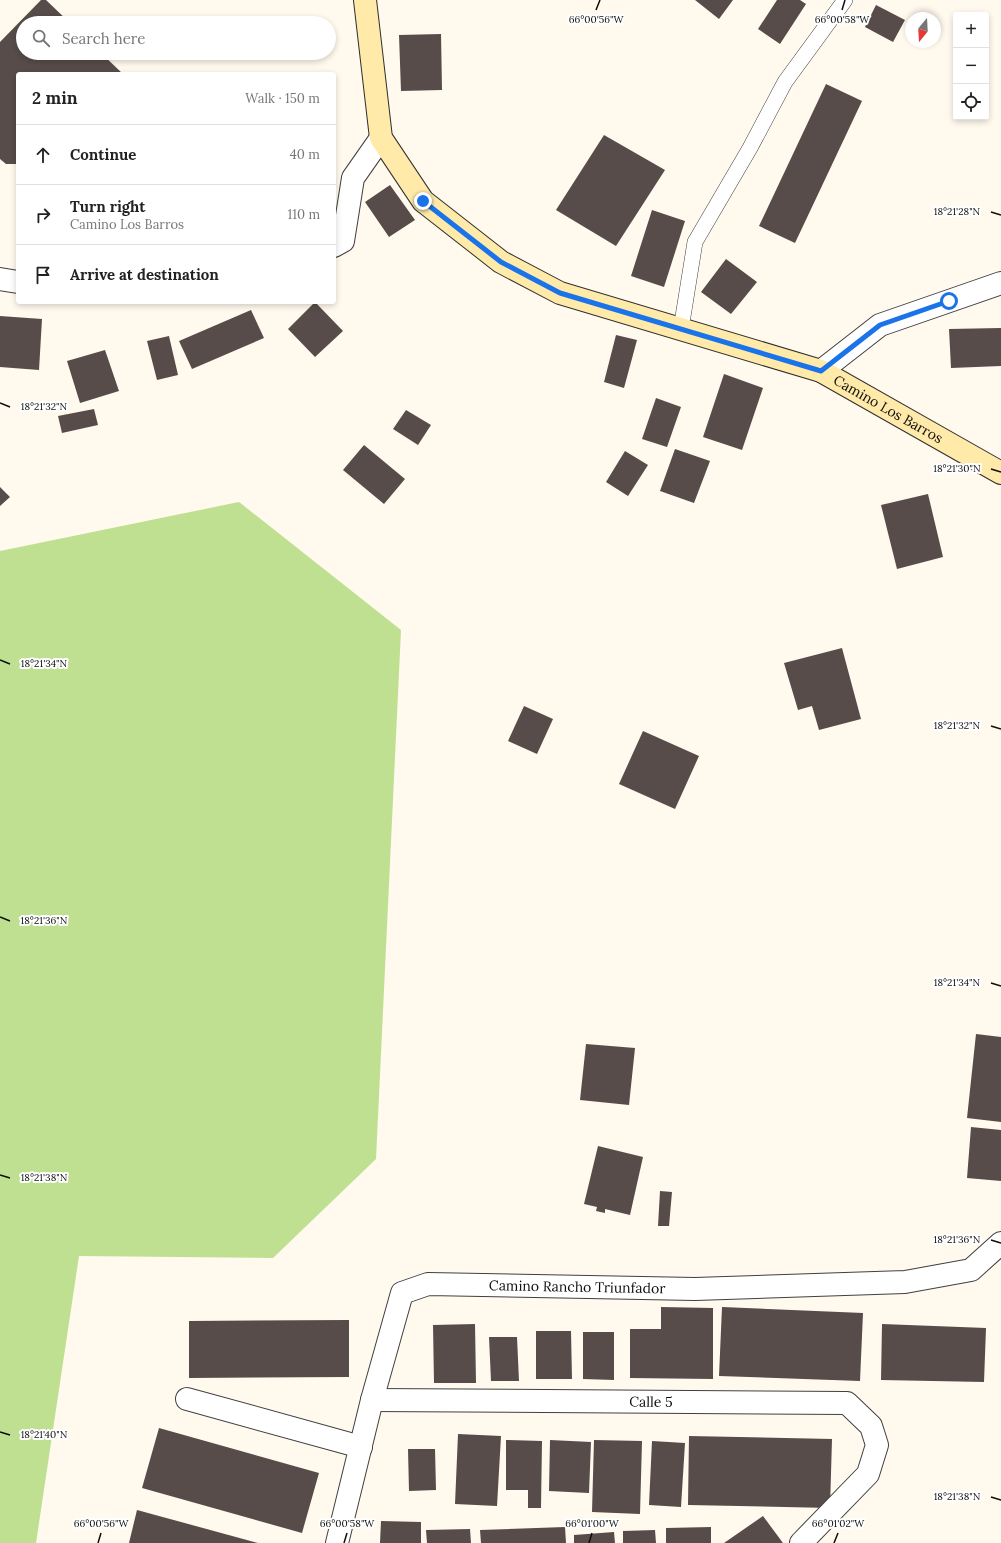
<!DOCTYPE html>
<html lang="en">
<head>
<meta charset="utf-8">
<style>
  :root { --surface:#fff; --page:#f2f2f2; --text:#222; --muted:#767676; --line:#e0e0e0 }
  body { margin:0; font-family:Lora,serif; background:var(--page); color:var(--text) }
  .controls { position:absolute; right:12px; top:12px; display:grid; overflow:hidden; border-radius:4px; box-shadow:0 2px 6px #0003 }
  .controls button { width:36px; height:36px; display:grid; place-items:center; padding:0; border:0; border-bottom:1px solid var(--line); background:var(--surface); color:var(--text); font:20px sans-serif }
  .compass { position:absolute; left:905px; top:12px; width:36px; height:36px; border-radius:50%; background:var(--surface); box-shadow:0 2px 6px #0003; rotate:198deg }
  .stop { position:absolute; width:12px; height:12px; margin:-9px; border:3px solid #1a73e8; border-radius:50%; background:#fff }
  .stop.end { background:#1a73e8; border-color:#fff; box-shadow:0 1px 4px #0008 }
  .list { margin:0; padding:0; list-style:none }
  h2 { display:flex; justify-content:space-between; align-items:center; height:52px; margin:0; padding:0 16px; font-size:17px }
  h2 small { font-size:13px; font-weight:400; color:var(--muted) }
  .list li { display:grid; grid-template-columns:26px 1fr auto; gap:12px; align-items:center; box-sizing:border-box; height:60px; padding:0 16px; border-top:1px solid var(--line) }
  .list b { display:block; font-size:15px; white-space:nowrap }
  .list p { margin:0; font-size:13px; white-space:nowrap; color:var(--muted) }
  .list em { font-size:13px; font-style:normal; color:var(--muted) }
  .icon { flex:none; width:22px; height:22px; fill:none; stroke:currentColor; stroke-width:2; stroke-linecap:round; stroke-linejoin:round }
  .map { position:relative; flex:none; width:1001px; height:1543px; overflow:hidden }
  .search { position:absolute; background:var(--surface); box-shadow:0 2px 6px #0003; left:16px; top:16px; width:320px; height:44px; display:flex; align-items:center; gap:10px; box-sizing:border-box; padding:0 14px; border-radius:22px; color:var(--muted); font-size:15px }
  .panel { position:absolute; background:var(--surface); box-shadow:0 2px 6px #0003; left:16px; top:72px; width:320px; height:232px; border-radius:4px }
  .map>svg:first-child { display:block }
  .forest { fill:#bfdf91 }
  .building { fill:#574c49 }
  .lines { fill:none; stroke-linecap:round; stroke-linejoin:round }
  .lane-casing { stroke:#404040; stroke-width:16 }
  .street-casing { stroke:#404040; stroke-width:24 }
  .secondary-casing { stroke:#2f2f2f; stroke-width:24 }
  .lane { stroke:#fff; stroke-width:15 }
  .street { stroke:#fff; stroke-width:22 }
  .secondary { stroke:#ffeaa9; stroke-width:22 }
  .route { stroke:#1a73e8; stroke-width:5 }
  .ticks { fill:none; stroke:#0d0d0d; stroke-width:1.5 }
  .labels { text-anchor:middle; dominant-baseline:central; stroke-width:4; stroke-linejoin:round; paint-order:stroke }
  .street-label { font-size:14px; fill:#0d0d0d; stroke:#fff }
  .ticks-label { font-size:10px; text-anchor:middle; fill:#0d0d0d; stroke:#fff; stroke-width:4; stroke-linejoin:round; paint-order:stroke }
</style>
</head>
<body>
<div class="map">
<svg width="1001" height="1543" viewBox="0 0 1001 1543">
  <rect width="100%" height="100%" fill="#fff9ee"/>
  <!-- forest -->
  <path class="forest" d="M239,502L401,630L376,1159L273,1258L79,1256L36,1543H0V551Z"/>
  <!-- building -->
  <path class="building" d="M41,0H46L70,23H23V53H101L123,74H18V164H6L0,159V42Z
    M695,0H733L719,19Z
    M777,0H800L806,4L780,44L758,29Z
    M876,5L905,20L893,42L865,27Z
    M441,34L442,90L401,91L399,35Z
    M826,84L862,101L795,243L759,226Z
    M604,135L665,170L616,246L556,210Z
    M390,185L415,220L389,237L365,202Z
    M652,210L685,221L664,287L631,276Z
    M726,259L757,282L731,314L701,292Z
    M315,302L343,331L315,357L288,329Z
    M251,310L264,338L192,369L179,341Z
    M0,316L42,319L39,370L0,367Z
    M1001,328V366L951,368L949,329Z
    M616,335L637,340L624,388L604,382Z
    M169,336L178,375L157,380L147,341Z
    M105,350L119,391L80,403L67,361Z
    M724,374L763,388L742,450L703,437Z
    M656,398L681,407L667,447L642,439Z
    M94,409L98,425L62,433L58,416Z
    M406,410L431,425L418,445L393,429Z
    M364,445L405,479L384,504L343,470Z
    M675,449L710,461L694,503L660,491Z
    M625,451L648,465L628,496L606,482Z
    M0,487L10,497L0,506Z
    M928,494L943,557L897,569L881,505Z
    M842,648L861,719L819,730L812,706L798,710L784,663Z
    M524,706L553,719L537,754L508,741Z
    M643,731L699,756L675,809L619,784Z
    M976,1034L1001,1037V1122L967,1118Z
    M586,1044L635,1048L629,1105L580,1100Z
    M971,1127L1001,1130V1181L967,1178Z
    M598,1146L643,1157L630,1215L605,1209V1213L596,1211L597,1207L584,1204Z
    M660,1191L672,1192L669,1226H658Z
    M661,1307L713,1308V1379L630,1378V1329H661Z
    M722,1307L863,1313L860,1381L719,1376Z
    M349,1320V1377L189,1378V1321Z
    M475,1324L476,1383H434L433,1325Z
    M882,1324L986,1328L984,1382L881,1380Z
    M536,1331H571L572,1379H536Z
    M583,1332H614V1380L583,1379Z
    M489,1337H517L519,1381H491Z
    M159,1428L319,1473L302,1533L142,1488Z
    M458,1434L501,1436L497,1506L455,1504Z
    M689,1436L832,1439L830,1508L688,1505Z
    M506,1440L542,1441L541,1508H528V1490H506Z
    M550,1440L591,1442L589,1493L549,1491Z
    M594,1440L642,1441L640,1514L592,1512Z
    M652,1441L685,1443L681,1507L649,1505Z
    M408,1449H435L436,1490L409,1491Z
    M137,1510L258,1543H129Z
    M763,1516L783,1543H724Z
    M381,1521L421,1522V1543H380Z
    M565,1527L566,1543H481L480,1530Z
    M711,1527V1543H666V1528Z
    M470,1529L471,1543H427L426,1530Z
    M655,1530L656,1543H623V1531Z
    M614,1532L615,1543H574V1535Z"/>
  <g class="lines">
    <!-- lane casing -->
    <g class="lane-casing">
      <path id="lane" d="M681,329L695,242L750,148L785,82L845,0"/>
    </g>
    <!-- street casing -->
    <g class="street-casing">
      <g id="street">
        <path d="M334,246L343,241L353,178L381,138"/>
        <path d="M0,279L18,282"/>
        <path d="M821,371L880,325L1001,283"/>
        <path d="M187,1399L361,1447"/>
        <path id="s1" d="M372,1400L847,1403L871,1426L877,1445L868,1474L801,1543"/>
        <path id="s2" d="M337,1543L372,1400L402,1293L428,1284L695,1289L905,1282L971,1270L1001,1243"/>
      </g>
    </g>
    <!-- secondary casing -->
    <g class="secondary-casing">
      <g id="secondary">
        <path id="s3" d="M365,0L381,138L423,201L501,262L560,293L821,371L1001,473"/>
      </g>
    </g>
    <!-- lane -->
    <use href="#lane" class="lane"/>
    <!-- street -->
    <use href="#street" class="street"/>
    <!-- secondary -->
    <use href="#secondary" class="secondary"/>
  </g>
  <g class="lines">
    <!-- route -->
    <path class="route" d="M423,201L501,262L560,293L821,371L880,325L949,301"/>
  </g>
  <!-- ticks -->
  <path class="ticks" d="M596,10L600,0M842,10L845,0M991,212L1001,215M0,403L10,407M991,469L1001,472M0,660L10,664M991,726L1001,729M0,917L10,921M991,983L1001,986M0,1175L10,1178M991,1240L1001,1243M0,1432L10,1435M991,1497L1001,1500M98,1543L101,1533M344,1543L347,1533M589,1543L592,1533M834,1543L838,1533"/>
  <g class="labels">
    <!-- street labels -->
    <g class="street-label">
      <text stroke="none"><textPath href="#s3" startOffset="730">Camino Los Barros</textPath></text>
      <text stroke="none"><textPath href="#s2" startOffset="435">Camino Rancho Triunfador</textPath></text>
      <text stroke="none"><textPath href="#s1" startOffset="279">Calle 5</textPath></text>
    </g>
  </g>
  <g class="ticks-label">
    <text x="596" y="23">66°00'56"W</text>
    <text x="842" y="23">66°00'58"W</text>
    <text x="957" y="215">18°21'28"N</text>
    <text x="44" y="410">18°21'32"N</text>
    <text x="957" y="472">18°21'30"N</text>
    <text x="44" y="667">18°21'34"N</text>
    <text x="957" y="729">18°21'32"N</text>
    <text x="44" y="924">18°21'36"N</text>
    <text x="957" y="986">18°21'34"N</text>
    <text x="44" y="1181">18°21'38"N</text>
    <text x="957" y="1243">18°21'36"N</text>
    <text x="44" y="1438">18°21'40"N</text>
    <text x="957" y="1500">18°21'38"N</text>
    <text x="101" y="1527">66°00'56"W</text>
    <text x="347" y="1527">66°00'58"W</text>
    <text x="592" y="1527">66°01'00"W</text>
    <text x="838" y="1527">66°01'02"W</text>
  </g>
</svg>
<div class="controls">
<button>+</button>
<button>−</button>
<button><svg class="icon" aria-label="locate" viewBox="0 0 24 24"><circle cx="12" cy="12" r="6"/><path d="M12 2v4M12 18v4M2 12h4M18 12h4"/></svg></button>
</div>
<svg class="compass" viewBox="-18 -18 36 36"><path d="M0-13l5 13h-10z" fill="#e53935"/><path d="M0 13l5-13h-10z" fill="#767676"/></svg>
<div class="stop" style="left:949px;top:301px"></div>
<div class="stop end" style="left:423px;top:201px"></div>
<div class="search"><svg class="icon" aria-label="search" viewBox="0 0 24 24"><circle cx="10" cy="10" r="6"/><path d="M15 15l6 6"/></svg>Search here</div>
<section class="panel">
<h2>2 min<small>Walk · 150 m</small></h2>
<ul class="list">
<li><svg class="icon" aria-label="ahead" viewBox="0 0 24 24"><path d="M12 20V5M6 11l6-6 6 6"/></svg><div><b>Continue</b></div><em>40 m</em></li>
<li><svg class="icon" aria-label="right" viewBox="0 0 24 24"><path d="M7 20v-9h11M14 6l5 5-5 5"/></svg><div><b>Turn right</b><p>Camino Los Barros</p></div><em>110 m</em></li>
<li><svg class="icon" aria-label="arrive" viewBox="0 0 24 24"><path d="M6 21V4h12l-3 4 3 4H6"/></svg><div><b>Arrive at destination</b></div></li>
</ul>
</section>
</div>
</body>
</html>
